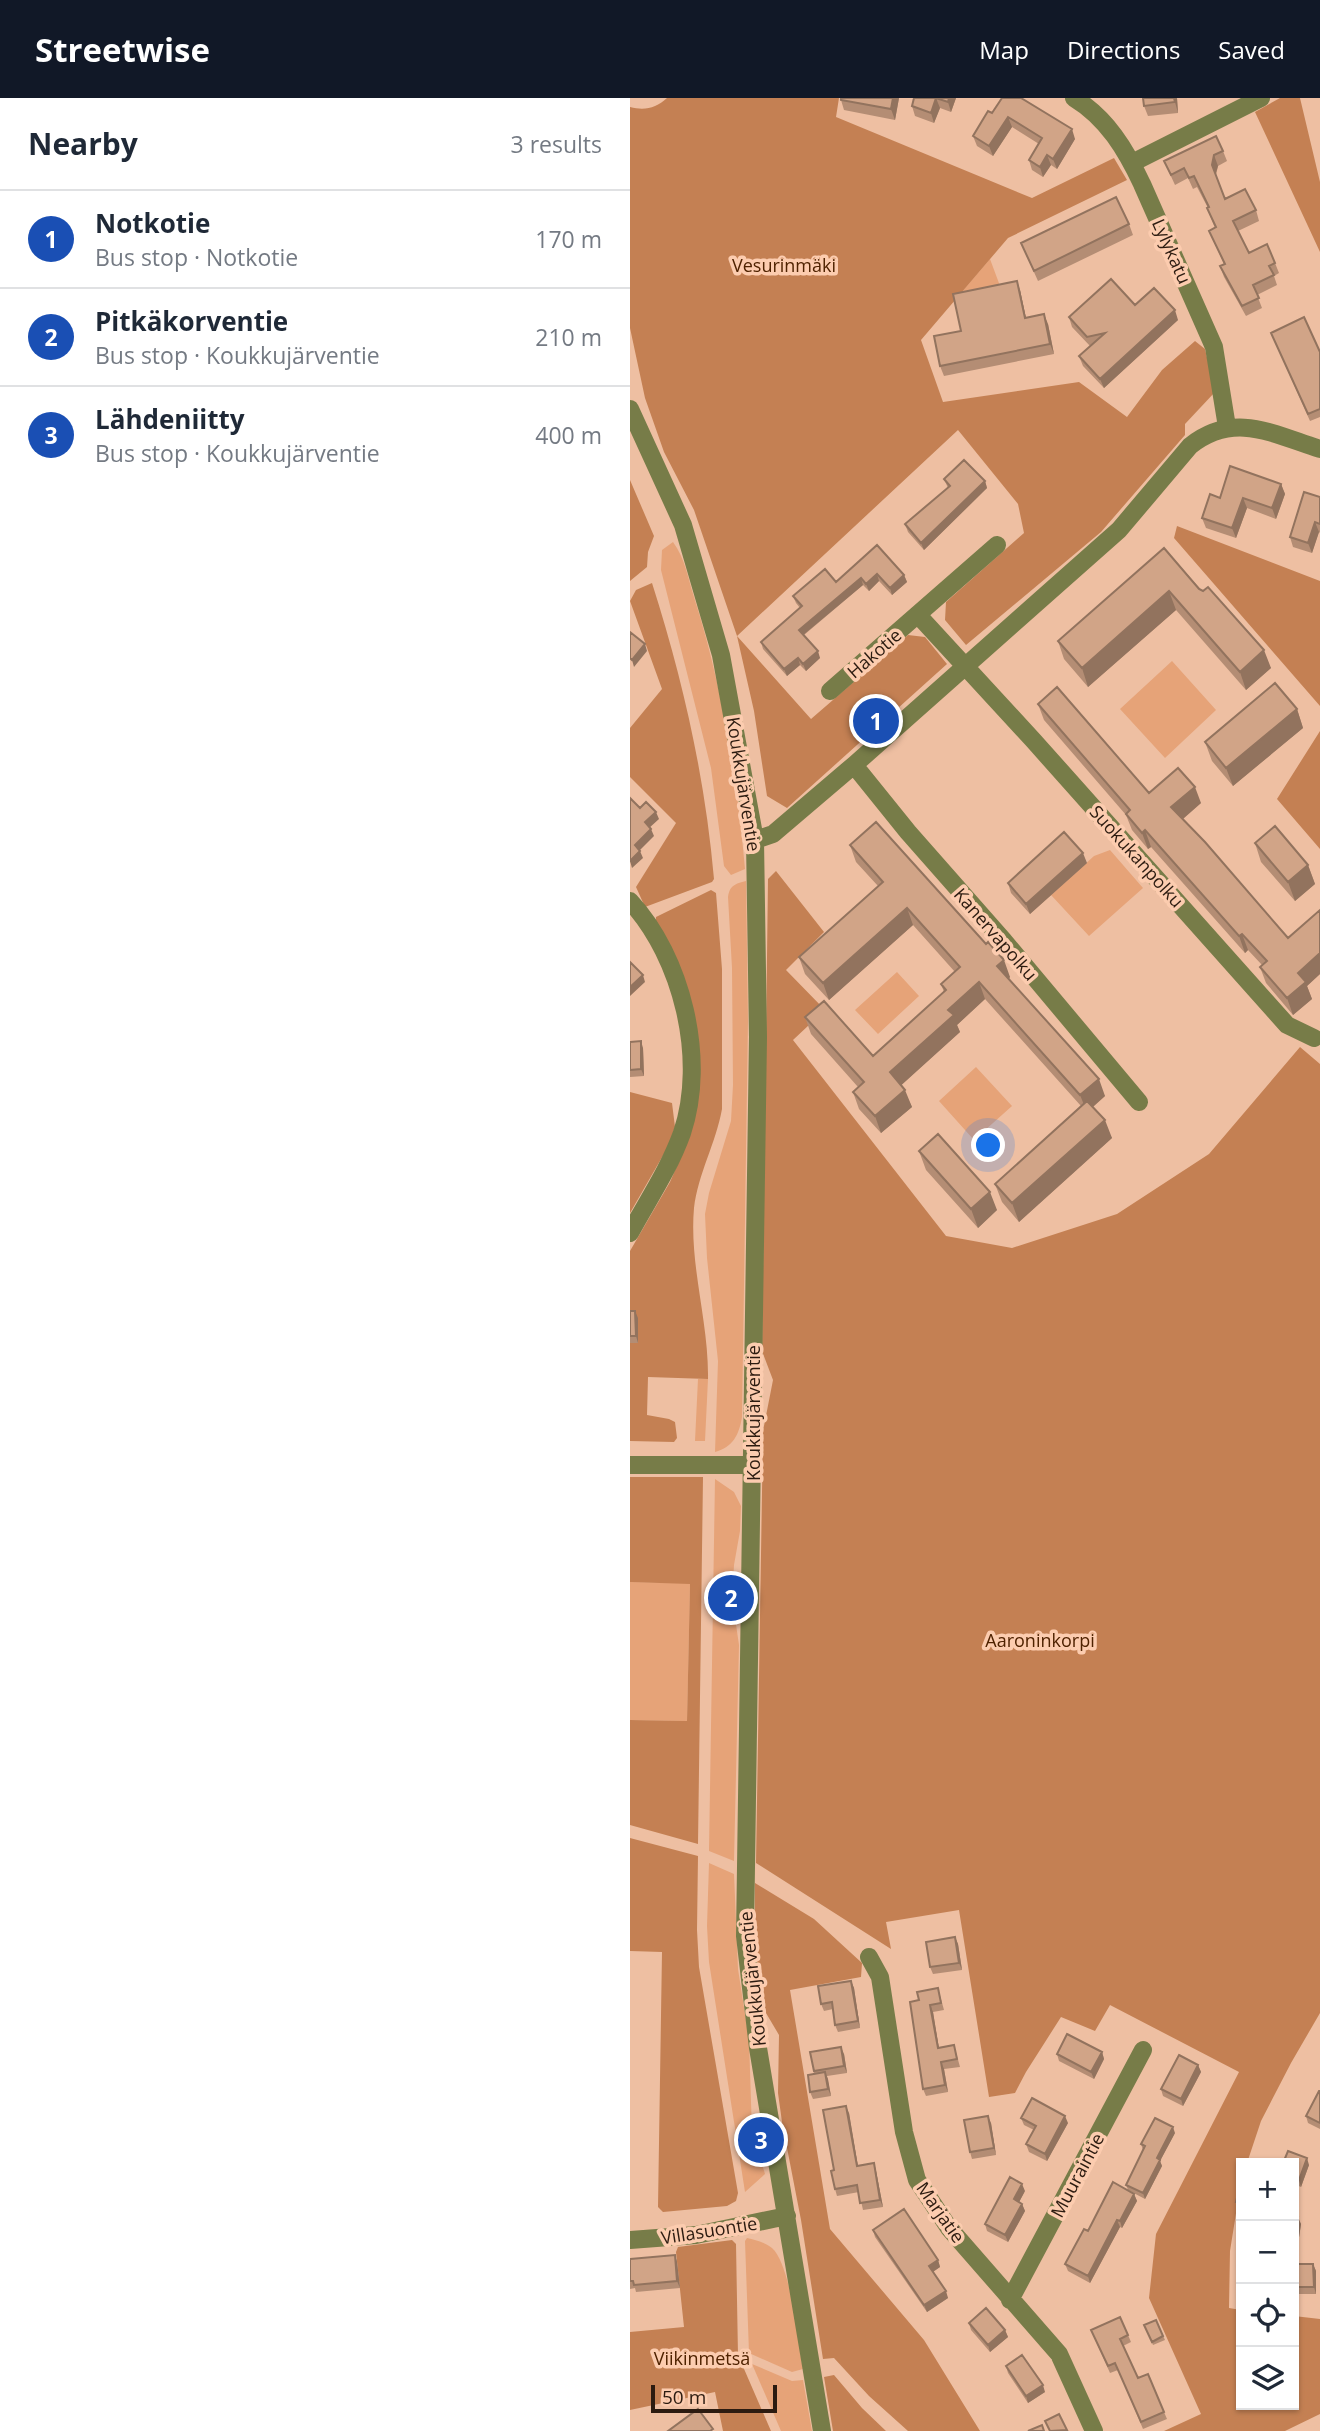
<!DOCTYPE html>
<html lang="en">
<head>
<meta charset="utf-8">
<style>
  :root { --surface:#fff; --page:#f2f2f3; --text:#1f2937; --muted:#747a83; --line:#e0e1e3; --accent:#111827 }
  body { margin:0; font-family:"Open Sans",sans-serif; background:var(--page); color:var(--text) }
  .controls { position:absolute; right:21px; bottom:21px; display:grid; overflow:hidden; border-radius:0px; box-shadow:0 2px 5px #0004 }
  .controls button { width:63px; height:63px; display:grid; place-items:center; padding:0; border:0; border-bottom:2px solid var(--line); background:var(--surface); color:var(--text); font:35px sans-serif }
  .scale { position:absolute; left:21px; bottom:18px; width:126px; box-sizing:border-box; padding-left:7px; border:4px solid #2c1b10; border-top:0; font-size:19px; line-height:24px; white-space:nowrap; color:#2c1b10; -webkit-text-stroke:5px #fcccaf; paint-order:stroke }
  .you { position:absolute; left:359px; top:1048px; width:24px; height:24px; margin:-18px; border:5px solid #fff; border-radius:50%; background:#1a73e8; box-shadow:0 0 0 10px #1a73e833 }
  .badge { display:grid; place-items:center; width:46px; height:46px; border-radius:50%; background:var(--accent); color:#fff; font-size:23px; font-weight:700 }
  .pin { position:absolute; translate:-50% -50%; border:4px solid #fff; box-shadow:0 2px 7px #0006 }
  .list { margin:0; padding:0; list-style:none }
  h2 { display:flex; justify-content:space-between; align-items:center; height:91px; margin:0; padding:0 28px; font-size:30px }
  h2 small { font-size:23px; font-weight:400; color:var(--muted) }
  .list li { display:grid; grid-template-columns:46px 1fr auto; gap:21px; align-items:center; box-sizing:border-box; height:98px; padding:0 28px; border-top:2px solid var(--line) }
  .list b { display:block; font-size:26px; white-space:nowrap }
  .list p { margin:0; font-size:23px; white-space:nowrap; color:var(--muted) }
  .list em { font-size:23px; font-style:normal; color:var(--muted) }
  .icon { flex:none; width:38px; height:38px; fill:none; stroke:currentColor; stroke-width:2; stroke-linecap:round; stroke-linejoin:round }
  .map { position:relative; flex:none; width:690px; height:2333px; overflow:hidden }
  header { display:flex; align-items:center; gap:42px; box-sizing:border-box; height:98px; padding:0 35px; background:var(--accent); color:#fff }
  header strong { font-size:33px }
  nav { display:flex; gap:38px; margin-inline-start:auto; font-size:24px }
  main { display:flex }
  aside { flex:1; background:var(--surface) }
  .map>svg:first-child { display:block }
  .green { fill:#e6a378 }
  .forest { fill:#c48053 }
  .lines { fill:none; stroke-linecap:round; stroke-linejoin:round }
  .minor { stroke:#777c48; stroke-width:18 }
  .wall { fill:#b48d74 }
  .shaded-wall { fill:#92735e }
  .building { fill:#d1a487; stroke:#92735e; stroke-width:2 }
  .labels { text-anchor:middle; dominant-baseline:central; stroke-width:7; stroke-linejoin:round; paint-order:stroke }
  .street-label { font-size:18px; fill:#2c1b10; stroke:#fcccaf }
  .park-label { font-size:18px; fill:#4f2200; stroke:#fcccaf }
</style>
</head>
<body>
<header>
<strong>Streetwise</strong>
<nav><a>Map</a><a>Directions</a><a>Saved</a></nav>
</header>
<main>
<aside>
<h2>Nearby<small>3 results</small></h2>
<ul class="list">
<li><span class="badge" style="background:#1a4fb4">1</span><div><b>Notkotie</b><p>Bus stop · Notkotie</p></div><em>170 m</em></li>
<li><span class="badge" style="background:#1a4fb4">2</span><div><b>Pitkäkorventie</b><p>Bus stop · Koukkujärventie</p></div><em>210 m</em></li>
<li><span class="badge" style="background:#1a4fb4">3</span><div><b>Lähdeniitty</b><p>Bus stop · Koukkujärventie</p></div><em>400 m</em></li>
</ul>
</aside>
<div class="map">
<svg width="690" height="2333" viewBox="0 0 690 2333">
  <rect width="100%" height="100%" fill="#eebfa2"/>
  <!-- green -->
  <path class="green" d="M360,161L373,196L325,202Z
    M43,444C55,460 58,480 64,499C92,587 107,680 115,771L101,777L94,768L81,670L31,472L32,452Z
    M542,563L586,612L535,660L490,611Z
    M480,752L513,790L459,838L421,797L464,758Z
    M116,783L118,923L112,1319C109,1337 103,1349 85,1354L88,1263L77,1160L75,1116L79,1095L101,1023L103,987L102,870L98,799C100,787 105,786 116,783Z
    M267,874L289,898L248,936L225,912Z
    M346,969L382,1008L344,1042L309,1003Z
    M68,1281H78L75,1343H65Z
    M85,1381L104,1394L111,1408L110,1433L104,1467L102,1499L109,1547L104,1763L79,1753Z
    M0,1484L60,1485L57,1623L0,1622Z
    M79,1765L104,1776L108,1871L119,1942L122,2034L135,2076L115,2094L79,1864L77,1828Z
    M117,2140C126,2142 134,2144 142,2150C161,2167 168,2244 173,2271L162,2274L119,2255L115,2143Z
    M122,2266L162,2283L173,2282L182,2333H151Z"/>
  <!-- forest -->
  <path class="forest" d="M37,0H209L206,19L402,100L484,60L497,82L378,140L291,242L313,304L449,284L497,319L532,272L565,243L575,251L585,294L555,326V337L471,434L336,547L315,522L316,504L394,435L388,406L328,332L107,538L181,621L278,537L295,539L317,566L157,710L137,698L124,613L107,538L64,412L34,354L15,300L0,230V9C15,13 26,10 37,0Z
    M650,0H670L690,84V154L625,14Z
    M0,382L24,438L18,454L17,469L0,483Z
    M547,428L690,483V608L544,440Z
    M22,485C53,582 75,679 84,781L82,784L15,809L6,789L46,725L0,679V630L32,591L0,503L6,492Z
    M690,633V751L647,701Z
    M146,773L194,834L156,872L195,912L163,942L316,1138L382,1150L487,1116L579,1056L670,949L690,966V1915L661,1965L631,2023L617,2065H611V2084L600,2153L599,2210L611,2212V2307H664V2218L690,2221V2316L655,2333H534L571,2316L519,2200L526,2136L609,1974L480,1907L465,1933L431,1919L396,1974L385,1995L359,1999L329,1812L256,1824L261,1851L126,1765L133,1333L143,1282L132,1253L138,781Z
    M81,792L86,795L92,871V1011C86,1045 68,1076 64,1110C59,1167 79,1224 78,1281L18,1279L17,1317L39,1321L45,1324L47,1340L44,1344L0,1343V1153L40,1084L53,1054L68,974L26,826V819Z
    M0,994L42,1005L45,1029L39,1047L0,1115Z
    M0,1379H73L68,1746L0,1727V1622L57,1623L60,1486L0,1484Z
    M0,1740L68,1758L67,1832L69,1869L108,2095L106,2103L97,2108L33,2114L28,2109L32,1854L0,1853Z
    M125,1785L184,1821L232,1865L231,1879L160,1892L200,2131L294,2242L350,2333H278L239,2298L204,2260L193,2261L171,2122L152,2024L148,1995L149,1937L136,1915L129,1896L125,1839Z
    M102,2142L106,2146L108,2257L141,2333H93L85,2294L0,2312V2234L54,2229L46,2154L48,2149Z
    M204,2277L232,2310L256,2333H203L194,2279Z"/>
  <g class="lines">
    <!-- minor -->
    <path class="minor" d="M444,0C477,20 496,52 512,86L584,249L597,329
      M502,65L631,0
      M0,311L53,427L91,557L125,742L128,939L115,1838L128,1950L192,2333
      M288,517L403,642L657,927L684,940
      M200,593L367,447
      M224,667L278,734L374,843L509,1004
      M125,742L143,736L224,667L489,432L560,348C604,313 643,336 690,351
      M0,803C52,859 77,961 52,1035C39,1071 18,1102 0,1135
      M0,1367H123
      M239,1859L250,1879L274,2034L287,2082L319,2130L429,2256L464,2333
      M0,2142L66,2137L157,2118
      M380,2202L513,1952"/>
  </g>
  <!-- wall -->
  <path class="wall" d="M269,0L265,22L214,12L211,2Z
    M284,0H326L321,14L310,10L304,25L285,18L282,8Z
    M372,0L445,41L427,71L421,67L413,79L402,72L399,62L409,46L382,29L363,58L347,48L343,38L362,15Z
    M513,0H547L548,15L518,18L514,8Z
    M593,53L597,63L588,68L586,77L595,101L626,112L629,123L608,133L619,155L645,165L649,175L644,178L647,187L627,197L632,210L616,218L594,179L590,168L594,166L579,133L585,130L577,110H578L567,89L563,91L558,80L545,87L534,63Z
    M499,126L503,137L408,183L391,145Z
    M390,192L396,220L418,226L424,256L314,278L310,268L331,233Z
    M505,207L548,222L474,290L453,268L449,258L460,248L442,229L439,219Z
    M641,235L690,254V319L680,323Z
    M314,381L355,383L357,390L294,452L278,434L275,426L318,390Z
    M651,386L655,396L646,421L617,410L606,440L576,430L572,420L590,400Z
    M690,399V435L689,434L682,455L663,449L660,439Z
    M247,447L274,477L277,484L262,497L249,483L239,493L233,487L174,537L190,560L176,573L170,567L157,578L133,551L131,544L170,510L166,505L163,498L206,484Z
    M534,450L641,570L616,592L546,512L458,589L434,561L428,543Z
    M408,606L519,695L571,705L553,721L658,840L690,812V876L677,888L682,901L663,917L636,885L630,869L632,867L618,852L615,855L521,749L518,751L502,732L496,717L414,622Z
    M667,611L673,630L603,688L582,663L575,644Z
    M625,745L678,767L685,786L665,803L631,764Z
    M220,747L380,879L379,881L475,998L463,1009L482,1040L389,1124L372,1104L365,1086L451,1008L355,901L327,927L330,934L271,987L282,1009L251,1035L229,1011L223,994L228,989L181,936L175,919L243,958L314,894L311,886L325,874L283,827L199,902L175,876L169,859L248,788L226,764Z
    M457,765L400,816L381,795L378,785Z
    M0,944L13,950L14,978L0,979Z
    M289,1053L367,1112L348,1130L296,1072Z
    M0,1213L8,1220V1245H0Z
    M325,1839L328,1846L332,1872L303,1876L300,1869Z
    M221,1883L224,1890L230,1930L208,1934L205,1927L203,1911L194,1913L191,1906Z
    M308,1890L314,1912L303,1914L309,1950L324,1947L330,1969L314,1971L318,1994L296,1998L293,1991L289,1902Z
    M472,1954L474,1961L464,1981L429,1963L427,1956Z
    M214,1956L217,1975L197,1978L201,1998L183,2001L180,1994L184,1975V1973Z
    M568,1967L571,1974L553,2008L533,1998L531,1991Z
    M690,1993V2031L678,2025L676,2018Z
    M219,2015L228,2068L244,2065L246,2073L253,2109L233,2112L229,2094L207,2098L205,2091L204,2072Z
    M391,2020L438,2025L417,2063L399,2054L396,2046L404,2032L394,2027Z
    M361,2025L366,2057L342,2061L340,2054Z
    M545,2035L530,2063L532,2068L515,2101L498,2092L496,2087L513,2052L511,2046Z
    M664,2065L679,2067L671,2089L664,2086Z
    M395,2093L389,2104L392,2106L395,2113L378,2144L357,2133L355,2126Z
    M504,2096L507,2103L492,2130L490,2129L460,2185L438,2173L435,2166L458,2133Z
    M664,2118L671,2126L668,2146H664Z
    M243,2132L308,2162L310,2169L303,2174L318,2200L297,2214L245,2139Z
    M45,2157L47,2164L50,2190L6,2194L5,2190L0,2191V2161Z
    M664,2166H683L686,2173V2196H664Z
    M526,2222L535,2242L523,2247L514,2227Z
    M339,2225L375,2232L378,2239L360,2254L341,2232Z
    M498,2237L501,2244L493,2248L508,2280L534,2314L537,2321L513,2331L488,2272L480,2275L464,2239Z
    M376,2268L415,2294L398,2305L378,2275Z"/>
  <!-- shaded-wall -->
  <path class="shaded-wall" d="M263,0H269L265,22L261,11Z
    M306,0L310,10L304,25L301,15Z
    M319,0H326L321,14L318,4Z
    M544,0H547L548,15L545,4Z
    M378,19L382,29L363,58L359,48Z
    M442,31L445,41L427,71L423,61Z
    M417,57L421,67L413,79L410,69Z
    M584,57L588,68L585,78L582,67Z
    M387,183L390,192L398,230L395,220Z
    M545,212L548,222L474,290L470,281Z
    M414,216L418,226L424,256L420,246Z
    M355,383L357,390L294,452L291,445Z
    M651,386L655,396L646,421L642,410Z
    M613,400L617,410L606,440L602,430Z
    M685,424L689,434L682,455L678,445Z
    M247,476L249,483L239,493L236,486Z
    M274,477L277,484L262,497L260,490Z
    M231,480L233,487L172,538L169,532Z
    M539,493L546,512L458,589L452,570Z
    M15,546L17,553L4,569L2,562Z
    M634,552L641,570L616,592L610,574Z
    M188,553L190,560L176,573L173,566Z
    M168,560L170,567L157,578L154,571Z
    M667,611L673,630L603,688L596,670Z
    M565,689L571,705L547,726L541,709Z
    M26,714L29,721L18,731L15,724Z
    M21,731L24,738L8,754L5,747Z
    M515,732L521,749L518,751L512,735Z
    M10,753L13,760L2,770L0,763Z
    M453,755L457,765L400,816L396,806Z
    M678,767L685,786L665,803L658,784Z
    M277,810L283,827L199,902L193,885Z
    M612,836L618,852L615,855L609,838Z
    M690,855V876L677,888L682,901L663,917L657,900L668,875Z
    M374,862L380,879L374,885L367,868Z
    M13,877L15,884L0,898V889Z
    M349,884L355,901L327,927L330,934L266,992L260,974L318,912Z
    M11,943L13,950L14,978L11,971Z
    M469,981L475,998L457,1014L450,997Z
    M275,992L282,1009L251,1035L245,1018Z
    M475,1022L482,1040L389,1124L382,1105Z
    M360,1094L367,1112L348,1130L341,1111Z
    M5,1213L8,1220V1245L6,1238Z
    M325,1839L328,1846L332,1872L329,1865Z
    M221,1883L224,1890L230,1930L228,1923Z
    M300,1907L303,1914L310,1957L308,1950Z
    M211,1949L214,1956L217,1975L214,1968Z
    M472,1954L474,1961L464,1981L461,1974Z
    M311,1964L314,1971L318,1994L315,1987Z
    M568,1967L571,1974L553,2008L551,2001Z
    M195,1974L198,1981L201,1998L198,1991Z
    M216,2008L219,2015L229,2075L227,2068Z
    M358,2018L361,2025L366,2057L364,2050Z
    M435,2018L438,2025L417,2063L415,2056Z
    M543,2029L545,2035L530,2063L532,2068L515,2101L513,2095L527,2060Z
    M677,2060L679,2067L671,2089L669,2082Z
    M244,2065L246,2073L253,2109L250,2102Z
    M392,2086L395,2093L387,2108L384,2101Z
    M504,2096L507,2103L492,2130L490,2123Z
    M392,2106L395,2113L378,2144L375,2137Z
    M668,2119L671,2126L668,2146L665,2139Z
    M487,2122L490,2129L460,2185L458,2178Z
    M45,2157L47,2164L50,2190L47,2183Z
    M308,2162L310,2169L301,2175L299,2168Z
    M683,2166L686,2173V2196L684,2189Z
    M316,2193L318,2200L297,2214L294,2207Z
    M375,2232L378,2239L360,2254L358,2247Z
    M413,2287L415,2294L398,2305L396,2298Z"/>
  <!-- building -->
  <path class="building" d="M211,0H263L261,11L211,2Z
    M284,0H306L301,15L282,8Z
    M306,0H319L318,4Z
    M372,0H391L442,31L423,61L417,57L410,69L399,62L412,40L378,19L359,48L343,38L358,13L362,15Z
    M513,0H544L545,4L514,8Z
    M586,38L593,53L584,57L582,67L595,101L615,91L626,112L603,123L619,155L637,146L645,165L639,168L644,177L623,187L629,200L612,208L590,168L595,166L579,133L586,129L577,110L579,109L564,78L559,80L554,70L541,77L534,63Z
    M486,99L499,126L404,173L391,145Z
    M481,181L505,207L524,190L545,212L470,281L449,258L475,235L457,239L439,219Z
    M387,183L395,220L414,216L420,246L310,268L304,238L331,233L323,196Z
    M674,219L690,254V311L678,316L641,235Z
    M334,362L355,383L291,445L275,426L320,388L314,381Z
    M600,368L651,386L642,410L613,400L602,430L572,420L580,396L590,400Z
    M674,394L690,399V426L685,424L678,445L660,439Z
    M247,447L274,477L260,490L247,476L236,486L231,480L169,532L188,553L173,566L168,560L154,571L131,544L172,508L163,498L195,471L206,484Z
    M534,450L569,491L573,493L578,489L634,552L610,574L539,493L452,570L428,543Z
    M0,534L15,546L2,562L0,560Z
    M645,585L667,611L596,670L575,644Z
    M427,589L519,695L548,670L565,689L541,709L575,744L658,840L690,812V855L668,875L676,884L657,900L630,869L637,863L612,836L609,838L515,732L512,735L496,716L500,712L408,606Z
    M0,700L10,710L16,704L26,714L15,724L21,731L5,747L10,753L0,763Z
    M246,724L356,846L358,844L374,862L367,868L469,981L450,997L349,884L318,912L324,917L260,974L275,992L245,1018L223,994L234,984L175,919L194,903L243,958L316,892L311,886L330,869L277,810L193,885L169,859L253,784L220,747Z
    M645,728L678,767L658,784L625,745Z
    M434,734L453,755L396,806L378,785Z
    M0,864L13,877L0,889Z
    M11,943V971L0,972V944Z
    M457,1003L475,1022L382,1105L365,1086Z
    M308,1036L360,1094L341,1111L289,1053Z
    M0,1213H5L6,1238H0Z
    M325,1839L329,1865L300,1869L296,1844Z
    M221,1883L228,1923L205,1927L202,1904L191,1906L188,1888Z
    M308,1890L311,1905L300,1907L308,1950L324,1947L327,1961L311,1964L315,1987L293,1991L280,1904L289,1902L287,1894Z
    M437,1936L472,1954L461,1974L427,1956Z
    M211,1949L214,1968L184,1973L180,1954Z
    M549,1957L568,1967L551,2001L531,1991Z
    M195,1974L198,1991L180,1994L178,1977Z
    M689,1993H690V2025L676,2018Z
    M402,2000L435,2018L415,2056L396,2046L406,2028L391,2020Z
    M216,2008L227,2068L244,2065L250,2102L230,2105L227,2087L205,2091L201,2073L204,2072L193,2012Z
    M358,2018L364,2050L340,2054L334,2022Z
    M525,2020L543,2029L527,2060L530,2062L513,2095L496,2087L515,2048L511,2046Z
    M658,2053L677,2060L669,2082L664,2080V2065H653Z
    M380,2079L392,2086L384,2101L392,2106L375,2137L355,2126Z
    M483,2084L504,2096L490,2123L487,2122L458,2178L435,2166L454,2131L458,2133Z
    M610,2087H611V2105L606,2104Z
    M274,2111L308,2162L299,2168L316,2193L294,2207L243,2132Z
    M664,2118L668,2119L665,2139H664Z
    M45,2157L47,2183L4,2187L3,2183H0V2161Z
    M664,2166H683L684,2189H664Z
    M356,2210L375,2232L358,2247L339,2225Z
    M490,2219L498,2237L490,2241L508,2280L518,2276L534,2314L511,2324L485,2265L478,2268L461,2232Z
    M526,2222L533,2238L522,2244L514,2227Z
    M392,2257L413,2287L396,2298L376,2268Z
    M68,2311L83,2331L80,2333H38Z
    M429,2316L437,2332L420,2333L415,2323Z
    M412,2327L414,2333H398Z"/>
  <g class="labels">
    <!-- street labels -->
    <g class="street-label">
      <text transform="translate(542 153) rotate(66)">Lylykatu</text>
      <text transform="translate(244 555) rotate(-41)">Hakotie</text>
      <text transform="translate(114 686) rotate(81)">Koukkujärventie</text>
      <text transform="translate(507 758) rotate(48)">Suokukanpolku</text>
      <text transform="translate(366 836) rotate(49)">Kanervapolku</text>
      <text transform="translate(123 1315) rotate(-90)">Koukkujärventie</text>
      <text transform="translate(122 1881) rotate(-96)">Koukkujärventie</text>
      <text transform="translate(447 2077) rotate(-62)">Muuraintie</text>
      <text transform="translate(311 2114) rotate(55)">Marjatie</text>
      <text transform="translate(79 2132) rotate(-9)">Villasuontie</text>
    </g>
    <!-- park labels -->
    <g class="park-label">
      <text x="154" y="167">Vesurinmäki</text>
      <text x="410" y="1542">Aaroninkorpi</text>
      <text x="72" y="2260">Viikinmetsä</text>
    </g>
  </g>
</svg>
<div class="controls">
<button>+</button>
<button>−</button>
<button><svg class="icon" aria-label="locate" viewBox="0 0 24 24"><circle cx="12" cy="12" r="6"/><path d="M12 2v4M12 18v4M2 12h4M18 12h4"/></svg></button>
<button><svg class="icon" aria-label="layers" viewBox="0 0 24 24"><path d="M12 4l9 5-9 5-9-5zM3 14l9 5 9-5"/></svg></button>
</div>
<div class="scale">50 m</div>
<div class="you"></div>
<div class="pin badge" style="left:246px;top:623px;background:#1a4fb4">1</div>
<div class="pin badge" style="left:101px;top:1500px;background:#1a4fb4">2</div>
<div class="pin badge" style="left:131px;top:2042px;background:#1a4fb4">3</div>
</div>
</main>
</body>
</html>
